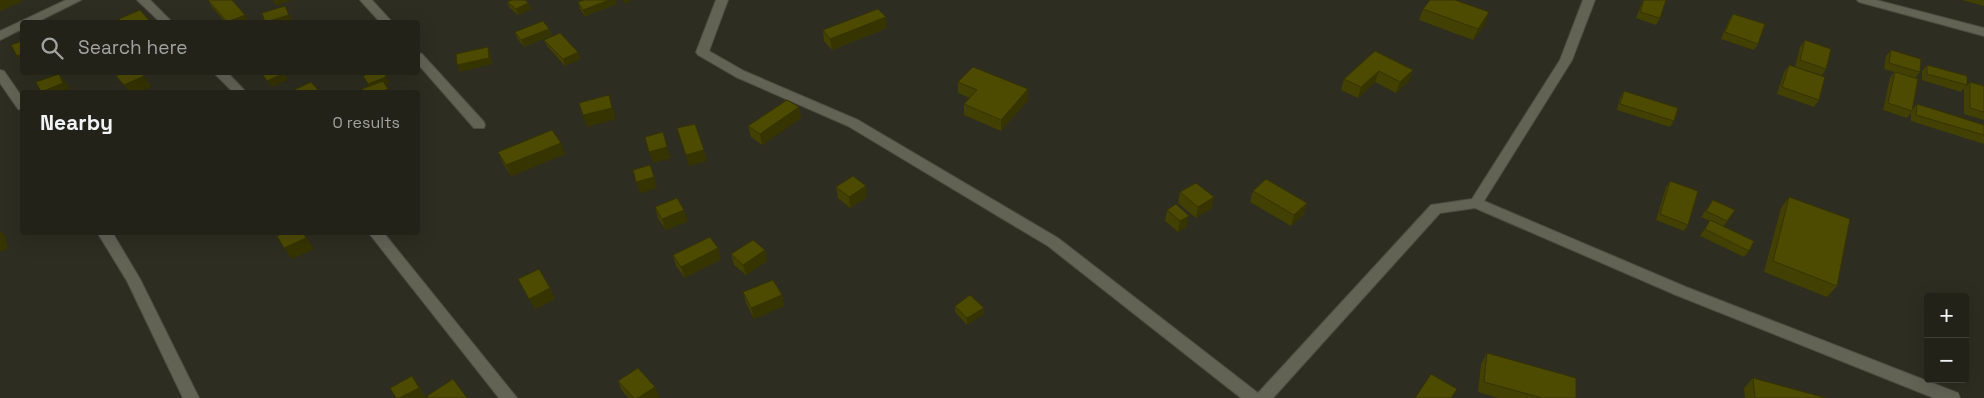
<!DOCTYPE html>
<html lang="en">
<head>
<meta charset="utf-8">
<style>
  :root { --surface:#222219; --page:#2a2a22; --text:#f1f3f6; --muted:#a2a4a2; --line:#3f3f38 }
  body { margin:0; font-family:"Space Grotesk",sans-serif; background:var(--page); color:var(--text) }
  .controls { position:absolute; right:15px; bottom:15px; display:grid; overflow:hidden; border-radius:5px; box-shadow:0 5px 20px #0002 }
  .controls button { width:45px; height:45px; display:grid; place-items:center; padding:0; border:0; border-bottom:1px solid var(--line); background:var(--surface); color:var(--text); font:25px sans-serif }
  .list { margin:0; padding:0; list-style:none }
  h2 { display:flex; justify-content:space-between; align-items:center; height:65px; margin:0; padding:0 20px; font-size:21px }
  h2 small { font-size:16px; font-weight:400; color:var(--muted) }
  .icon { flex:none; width:28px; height:28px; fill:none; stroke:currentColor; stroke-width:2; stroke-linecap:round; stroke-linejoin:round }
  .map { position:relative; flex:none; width:1984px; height:398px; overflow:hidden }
  .search { position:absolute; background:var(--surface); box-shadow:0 5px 20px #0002; left:20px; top:20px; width:400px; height:55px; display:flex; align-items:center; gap:12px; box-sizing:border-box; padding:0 18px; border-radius:5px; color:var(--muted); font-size:19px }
  .panel { position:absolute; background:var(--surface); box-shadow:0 5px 20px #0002; left:20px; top:90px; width:400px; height:145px; border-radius:5px }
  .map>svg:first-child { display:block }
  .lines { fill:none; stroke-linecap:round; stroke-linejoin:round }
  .minor-casing { stroke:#4c4c42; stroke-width:2 }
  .tertiary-casing { stroke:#4c4c42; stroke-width:2 }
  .minor { fill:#626255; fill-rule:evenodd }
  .tertiary { fill:#626255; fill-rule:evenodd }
  .wall { fill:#424002 }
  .shaded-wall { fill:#363401 }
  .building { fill:#4d4b02; stroke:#363401 }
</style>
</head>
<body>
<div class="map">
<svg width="1984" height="398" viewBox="0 0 1984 398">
  <rect width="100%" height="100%" fill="#2d2d21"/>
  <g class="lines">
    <!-- minor casing -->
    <g class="minor-casing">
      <path id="minor" d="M66,0H81L37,22H22V29L0,40V31Z
        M137,0H150L172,22H160Z
        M360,0H372L392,22H380Z
        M716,0H728L709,51L744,71L858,120L1058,238L1258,393L1431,205L1472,199L1560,60L1583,0H1595L1572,60L1484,201L1686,287L1958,393L1960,398H1934L1676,295L1475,208L1440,213L1273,398H1241L1048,246L848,126L736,77L698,55L696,52Z
        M418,53L422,54L484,122L485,125L484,128H474L418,64Z
        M0,70L4,71L22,97V110L18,109L0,83Z
        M213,72H227L246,92H233Z
        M97,232H112L140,279L199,398H183L127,281Z
        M368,232H383L517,398H499Z"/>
    </g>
    <!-- tertiary casing -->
    <g class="tertiary-casing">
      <path id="tertiary" d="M1857,0H1876L1984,28V36L1859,2Z"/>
    </g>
    <!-- minor -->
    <use href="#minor" class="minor"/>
    <!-- tertiary -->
    <use href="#tertiary" class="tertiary"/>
  </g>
  <!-- wall -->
  <path class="wall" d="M208,0L245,15L249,21L246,22H225L212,7Z
    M1643,0H1666L1660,18L1656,25L1636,18Z
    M1962,0H1984V6Z
    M507,2L528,3L531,9L518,15L510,8Z
    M578,2L617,4L585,16L580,9Z
    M1423,9L1485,24L1473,40L1419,20Z
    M1733,14L1758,44L1754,50L1721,39L1729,20Z
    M887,28L832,50L824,41L823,30Z
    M549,29L552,35L524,47L517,38L515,32Z
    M544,40L578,52L580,59L565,66L547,46Z
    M1805,40L1826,69L1822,75L1795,67L1800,47Z
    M1891,50L1920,72L1915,78L1913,109L1917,104L1984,125V144L1911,121V113L1907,118L1883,110L1890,78L1894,72L1884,69L1886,56Z
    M1375,51L1413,70L1409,81L1396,93L1375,82L1358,98L1341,90L1344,79Z
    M1789,65L1819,100L1814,107L1777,94L1784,72Z
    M1927,65L1967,85L1961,92L1922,80V71Z
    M958,82L1028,100L1001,131L964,115V104L970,98L958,93Z
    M1970,82L1984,86V120L1964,114V89Z
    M1624,91L1674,121L1670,127L1617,110L1620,98Z
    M799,107L801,118L762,145L751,137L748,126Z
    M561,143L565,154L511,176L503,163L498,152Z
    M1670,181L1688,225L1684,231L1656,220L1666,187Z
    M836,187L867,197L850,208L838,198Z
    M1253,191L1307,203L1304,214L1291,226L1250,202Z
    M1180,192L1212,208L1196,218L1178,203Z
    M1789,197L1837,286L1827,297L1764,272L1781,208Z
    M1713,200L1735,210L1723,227L1749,251L1744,257L1700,236L1710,221L1701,217Z
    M655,207L688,221L666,230L658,218Z
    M1167,210L1187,227L1178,232L1165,221Z
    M718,248L721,259L685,278L676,266L673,255Z
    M765,250L767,261L746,275L734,265L731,254Z
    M518,279L550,288L555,299L535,309Z
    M743,292L782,295L784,306L754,319L746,303Z
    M955,306L984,308V314L967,325L955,312Z
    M1487,353L1576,398H1498L1478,392L1481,364Z
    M1753,378L1826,398H1745L1744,388Z
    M618,381L655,387L659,397L658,398H629L622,391Z"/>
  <!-- shaded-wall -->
  <path class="shaded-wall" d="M0,0H21L22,2L0,11Z
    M273,0H292L276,6Z
    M609,0H616L617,4L585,16L583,10Z
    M623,0H633L624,4Z
    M528,3L531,9L518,15L516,9Z
    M285,6L293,22H267Z
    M1489,12L1485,24L1473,40L1478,29Z
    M245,15L249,21L246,22H227Z
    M886,17L887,28L832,50L830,39Z
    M549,29L552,35L524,47L521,40Z
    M488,47L491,54L492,64L460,72L457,65Z
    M578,52L580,59L565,66L563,59Z
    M22,54V63L17,56Z
    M1413,70L1409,81L1396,93L1400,82Z
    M1379,71L1375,82L1358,98L1361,87Z
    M284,73L288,80L271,87L267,81Z
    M59,74L68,85L71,92H41Z
    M144,76L152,87L140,92H130L124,85Z
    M386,77L390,83L371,91L368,84Z
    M388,89L390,92H380Z
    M1028,89V100L1001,131V120Z
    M609,95L616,119L587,127L583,115Z
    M799,107L801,118L762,145L760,134Z
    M561,143L565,154L511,176L506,165Z
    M667,147L671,158L653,163L649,152Z
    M704,150L707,161L689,166L686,155Z
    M654,176L657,188L640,193L636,182Z
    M866,186L867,197L850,208L849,197Z
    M1214,197L1212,208L1196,218L1198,207Z
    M1307,203L1304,214L1291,226L1294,215Z
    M684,210L688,221L666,230L662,219Z
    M1189,216L1187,227L1178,232L1180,221Z
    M0,231L5,236L8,249L0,252Z
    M303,232L314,249L292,259L284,248Z
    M718,248L721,259L685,278L681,267Z
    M765,250L767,261L746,275L743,265Z
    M550,288L555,299L535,309L529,299Z
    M782,295L784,306L754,319L751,308Z
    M984,308V314L967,325V318Z
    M412,376L419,386L426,398H399Z
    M655,387L659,397L658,398H638Z"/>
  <!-- building -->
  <path class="building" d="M208,0H232L245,15L227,22Z
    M512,0H525L528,3L516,9L507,2Z
    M584,0H609L583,10L578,2Z
    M1430,0H1455L1489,12L1478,29L1423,9Z
    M1644,0H1666L1660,18L1640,12Z
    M285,6L289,15L265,22L262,13Z
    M878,9L886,17L830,39L823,30Z
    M140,10L149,20L143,22H122L119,19Z
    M1733,14L1765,24L1758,44L1725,32Z
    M543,21L549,29L521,40L515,32Z
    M560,33L578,52L563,59L544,40Z
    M1805,40L1831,49L1826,69L1800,60Z
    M22,41V54L17,56L11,45Z
    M488,47L489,58L457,65L456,54Z
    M1891,50L1921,59L1920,72L1889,63Z
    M1375,51L1413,70L1400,82L1379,71L1361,87L1344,79Z
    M1789,65L1825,77L1819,100L1782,87Z
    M1927,65L1967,76V85L1927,74Z
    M973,67L1028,89L1001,120L964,104L977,90L958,82Z
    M124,72H141L144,76L124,85L116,76Z
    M261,72H283L284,73L267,81Z
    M371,72H384L386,77L368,84L363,76Z
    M1895,72L1918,79L1912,111L1888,103Z
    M59,74L63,83L41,92L36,82Z
    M383,81L388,89L380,92H365L362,89Z
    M311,82L318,90L313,92H296L294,90Z
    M1970,82L1984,86V112L1970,108Z
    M1624,91L1678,108L1674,121L1620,104Z
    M609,95L612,108L583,115L579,103Z
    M787,100L799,107L760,134L748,126Z
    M1917,104L1984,125V135L1916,115Z
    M695,124L704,150L686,155L677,128Z
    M552,130L561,143L506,165L498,152Z
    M663,132L667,147L649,152L645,137Z
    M650,165L654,177L636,182L633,170Z
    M853,176L866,186L849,197L836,187Z
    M1266,179L1307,203L1294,215L1253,191Z
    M1670,181L1698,191L1688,225L1660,214Z
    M1196,183L1214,197L1198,207L1180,192Z
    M1789,197L1850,219L1837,286L1773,261Z
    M677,198L684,210L662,219L655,207Z
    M1713,200L1735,210L1727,221L1706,211Z
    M1176,204L1189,216L1180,221L1167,210Z
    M1710,220L1754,241L1749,251L1705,229Z
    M285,232H303L306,238L284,248L277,236Z
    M710,237L718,248L681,267L673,255Z
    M753,240L765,250L743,265L731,254Z
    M539,269L550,288L529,299L518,279Z
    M773,280L782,295L751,308L743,292Z
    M970,295L984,308L967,318L955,306Z
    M1487,353L1576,378V398H1542L1484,382Z
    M638,368L655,387L638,398H634L618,381Z
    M1431,374L1457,389L1451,398H1415Z
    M412,376L419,388L399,398H396L390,388Z
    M1753,378L1826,398H1755Z
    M453,379L467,398H429L427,396Z"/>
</svg>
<div class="controls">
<button>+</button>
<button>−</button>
</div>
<div class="search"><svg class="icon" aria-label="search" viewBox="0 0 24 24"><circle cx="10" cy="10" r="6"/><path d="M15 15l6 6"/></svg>Search here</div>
<section class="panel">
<h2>Nearby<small>0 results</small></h2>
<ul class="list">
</ul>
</section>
</div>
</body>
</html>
